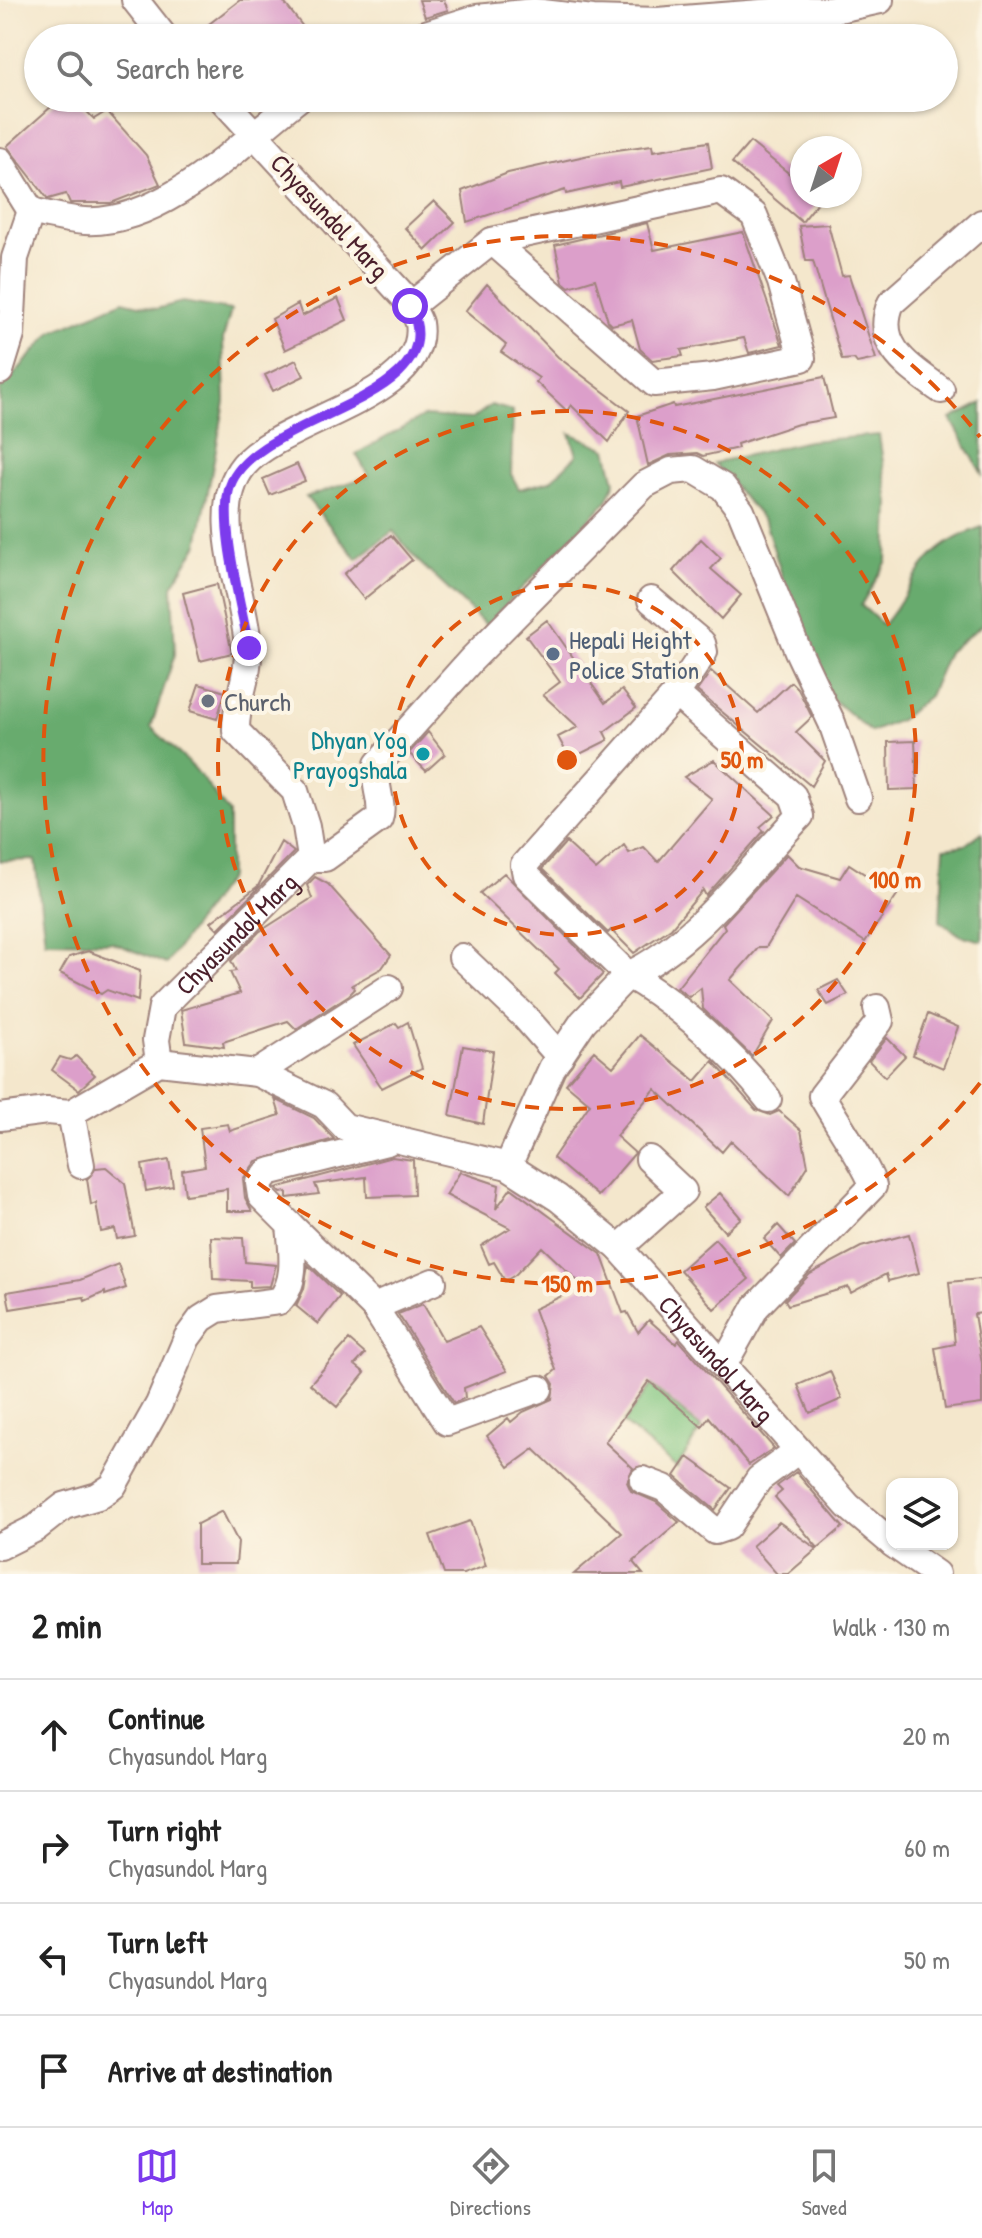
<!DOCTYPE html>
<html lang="en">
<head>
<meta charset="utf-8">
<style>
  :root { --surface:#fff; --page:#f2f2f2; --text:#222; --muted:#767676; --line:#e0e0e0; --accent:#7c3aed }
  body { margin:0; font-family:"Patrick Hand",sans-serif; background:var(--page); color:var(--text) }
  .controls { position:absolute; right:24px; bottom:24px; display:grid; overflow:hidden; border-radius:16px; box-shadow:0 2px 6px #0004 }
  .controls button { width:72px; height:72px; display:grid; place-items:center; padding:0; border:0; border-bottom:2px solid var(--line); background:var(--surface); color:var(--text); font:40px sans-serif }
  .compass { position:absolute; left:790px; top:136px; width:72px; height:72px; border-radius:50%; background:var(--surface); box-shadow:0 2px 6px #0004; rotate:39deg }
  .stop { position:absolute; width:24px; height:24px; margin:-18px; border:6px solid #7c3aed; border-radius:50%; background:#fff }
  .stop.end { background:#7c3aed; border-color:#fff; box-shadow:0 2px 8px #0008 }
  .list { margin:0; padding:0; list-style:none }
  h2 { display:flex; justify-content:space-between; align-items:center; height:104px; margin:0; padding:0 32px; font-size:34px }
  h2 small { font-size:26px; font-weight:400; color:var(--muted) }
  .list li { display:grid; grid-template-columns:52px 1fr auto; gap:24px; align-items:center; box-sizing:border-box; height:112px; padding:0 32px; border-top:2px solid var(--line) }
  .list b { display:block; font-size:30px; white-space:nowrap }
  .list p { margin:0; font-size:26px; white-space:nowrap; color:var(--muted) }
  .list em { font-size:26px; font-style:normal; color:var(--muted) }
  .icon { flex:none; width:44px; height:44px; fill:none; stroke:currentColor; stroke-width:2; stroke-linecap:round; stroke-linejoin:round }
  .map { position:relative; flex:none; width:982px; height:1574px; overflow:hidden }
  .search { position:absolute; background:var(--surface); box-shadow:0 2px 6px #0004; left:24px; right:24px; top:24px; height:88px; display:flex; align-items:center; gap:20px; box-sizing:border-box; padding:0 28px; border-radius:44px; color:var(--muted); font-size:30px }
  .sheet { height:552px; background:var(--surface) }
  nav { display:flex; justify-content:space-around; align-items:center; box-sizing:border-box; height:112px; border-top:2px solid var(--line); background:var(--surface); font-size:22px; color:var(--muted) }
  nav a { display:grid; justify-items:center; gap:4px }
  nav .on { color:var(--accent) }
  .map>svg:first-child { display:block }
  .green { fill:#81c680; stroke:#667256; stroke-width:2 }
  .forest { fill:#68ab6e; stroke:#59654c; stroke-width:2 }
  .building { fill:#dc9fca }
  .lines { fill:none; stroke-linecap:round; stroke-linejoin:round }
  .minor-casing { stroke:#9f837c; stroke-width:30 }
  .minor { stroke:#fff; stroke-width:26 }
  .route { stroke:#7c3aed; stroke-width:10 }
  .ring { fill:none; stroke:#e0560e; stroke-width:4; stroke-dasharray:14 10 }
  .service-dot { fill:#5c6f8a; stroke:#fcf5e5; stroke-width:3 }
  .worship-dot { fill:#6b7280; stroke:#fcf5e5; stroke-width:3 }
  .culture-dot { fill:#0f9aa8; stroke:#fcf5e5; stroke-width:3 }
  .labels { text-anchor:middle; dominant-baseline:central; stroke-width:8; stroke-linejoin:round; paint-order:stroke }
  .street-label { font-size:26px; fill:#4a1f2b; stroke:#fcf5e5 }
  .service-label { font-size:26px; fill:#4e5e75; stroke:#fcf5e5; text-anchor:start }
  .worship-label { font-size:26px; fill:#5b616d; stroke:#fcf5e5; text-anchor:start }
  .culture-label { font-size:26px; fill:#0d838f; stroke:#fcf5e5; text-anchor:end }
  .centre { fill:#e0560e; stroke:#fcf5e5; stroke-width:4 }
  .ring-label { font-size:24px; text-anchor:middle; font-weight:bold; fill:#e0560e; stroke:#fcf5e5; stroke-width:8; stroke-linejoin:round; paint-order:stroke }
</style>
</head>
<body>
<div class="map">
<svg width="982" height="1574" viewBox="0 0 982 1574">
  <rect width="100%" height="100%" fill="#fcf5e5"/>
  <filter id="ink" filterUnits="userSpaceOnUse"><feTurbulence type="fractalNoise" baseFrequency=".0125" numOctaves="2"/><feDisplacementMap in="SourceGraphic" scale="16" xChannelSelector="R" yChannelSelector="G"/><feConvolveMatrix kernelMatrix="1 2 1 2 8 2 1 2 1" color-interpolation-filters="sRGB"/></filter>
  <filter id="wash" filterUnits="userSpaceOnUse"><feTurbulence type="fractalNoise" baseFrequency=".006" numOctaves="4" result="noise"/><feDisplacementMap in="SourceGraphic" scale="32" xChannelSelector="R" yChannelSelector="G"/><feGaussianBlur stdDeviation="1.8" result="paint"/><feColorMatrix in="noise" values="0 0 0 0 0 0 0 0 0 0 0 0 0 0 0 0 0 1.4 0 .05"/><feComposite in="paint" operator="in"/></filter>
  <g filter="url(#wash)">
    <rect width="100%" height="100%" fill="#f4e7cc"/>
    <!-- green -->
    <path class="green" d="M651,1385L701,1428L677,1468L623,1423Z"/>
    <!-- forest -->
    <path class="forest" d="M123,301L156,309L182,302L231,310L223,339L225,402L198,544L172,586L175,654L151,727L195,769L229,813V877L166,964L112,942L45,941L35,860L0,861V390L52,332Z
      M982,403V474L951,419Z
      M491,405L513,411L511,474L519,489L550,481L577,455L570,433L607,449L615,482L607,501L486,625L417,560L393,531L357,559L306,497L369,476L356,454L424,416L472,419Z
      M879,435L889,503L887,561L861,605L883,625C922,578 917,550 982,527V625L948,652L929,696L900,720L871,732L832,699L791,604L765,522L714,463L808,441Z
      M982,832V941L960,935L940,921L944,848L965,845Z"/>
    <g id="blocks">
      <!-- building -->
      <path class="building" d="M240,0H282L304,28L292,38H191Z
        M419,0H444L448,10L425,17Z
        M61,98H74L94,119L107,111L146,155L160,184L111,203H70L66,194L48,199L7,146Z
        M708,142L712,168L620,187L619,182L566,194L565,190L467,222L462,191L508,173L603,152L652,145L653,151Z
        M750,142L802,184V196H823L802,222L732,163Z
        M434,201L455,222L426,250L405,228Z
        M647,223L654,250L743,232L782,345L749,353L744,338L681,350L683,356L652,360L640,349L632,320L612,325L608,321L595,279L569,287L563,282L555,245Z
        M828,224L842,276L849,275L876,359L857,363L854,359L842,360L813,261H806L799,226Z
        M487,284L558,357L629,411L609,442L571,405L567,411L536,382L539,378L501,352L506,345L465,311Z
        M338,298L347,320L285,350L272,319L298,304L302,316Z
        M296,360L304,376L273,391L265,375Z
        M824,377L834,418L798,424L737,444L738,448L703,456L697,453L670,455L648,465L637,416L673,404L674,407Z
        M297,464L305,481L270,495L263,479Z
        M391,535L412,560L364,599L344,574Z
        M701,539L721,558L711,569L741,595L721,619L673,571Z
        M217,584L232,653L200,661L183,593Z
        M547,620L605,703L622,690L636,708L604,732L608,740L570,759L558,737L578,727L543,695L560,682L526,636Z
        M711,671L758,713L791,682L798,689L812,717L796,732L825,761L811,786L697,691Z
        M199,684L225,692L217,719L190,711Z
        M428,732L445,754L426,771L409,753Z
        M915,741L917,789L889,790L888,742Z
        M714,760L774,815L760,827L764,831L706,896L703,890L671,928L634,953L611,930L608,933L542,869L566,842L596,870L624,845L629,853L644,847L658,862L712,799L684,777Z
        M281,842L294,852L218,929L211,922L258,886Z
        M787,854L799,866L840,878L849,864L897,895L865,942L796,898L766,947H759L730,980L773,1021L752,1056L703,1009L701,988L689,997L677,988L725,928L723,924Z
        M504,873L603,974L580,998L555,973L559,969L480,893Z
        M315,877L328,884L391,955L382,968L352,985L355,989L349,995L296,1029L288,1021L223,1042L224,1047L186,1042L181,1010L240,993L230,972L236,971L231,961L259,932L312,898L307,885Z
        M88,951L140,971L138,1001L107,990L101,994L60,973L69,957Z
        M838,980L848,995L828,1005L818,990Z
        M928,1014L958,1027L943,1068L913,1055Z
        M408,1022L422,1068L382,1088L353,1045L396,1023L399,1027Z
        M640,1035L696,1081L713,1061L756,1110L770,1115L779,1111L801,1130L808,1166L789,1196L731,1141L722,1152L655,1089L616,1136L635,1153L598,1196L553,1158L590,1104L566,1084L594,1051L613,1067Z
        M887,1038L905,1056L885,1077L869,1061Z
        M463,1046L493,1051L483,1124L450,1116Z
        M76,1056L95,1075L79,1090L52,1070L60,1057L70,1060Z
        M275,1099L314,1118L334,1139L256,1161L243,1179L245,1198L252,1211H227V1189L185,1195L182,1170L205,1166L200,1128L228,1124L230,1131L280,1115Z
        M392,1157L413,1160L414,1195L367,1197L366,1177L315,1184L319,1194L287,1198V1192L281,1193L276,1188Z
        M169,1160L173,1186L146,1191L142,1165Z
        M106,1167L125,1183L135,1236L117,1239L115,1229L101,1232L96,1203L91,1205L87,1179L96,1168Z
        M460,1172L499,1185L496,1209L511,1188L601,1254L623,1313L627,1312L638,1332L649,1320L676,1344L679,1340L774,1448L749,1465L709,1417L702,1427L649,1381L605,1442L633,1468L627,1482L631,1491L656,1502L679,1522L633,1562L643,1574H574L622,1533L534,1449L509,1467L487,1436L508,1418L511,1422L523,1412L552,1399L554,1384L549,1376L556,1370L534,1309L583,1286L542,1247L515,1275L505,1281L494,1262L489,1264L481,1246L510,1228L446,1195Z
        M720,1193L741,1218L725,1232L703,1207Z
        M778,1225L795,1244L781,1258L764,1239Z
        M909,1234L919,1273L888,1281L886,1274L851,1293L848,1287L788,1305L785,1300L810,1274L861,1247Z
        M211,1237L243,1238L245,1262L276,1265L270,1286L250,1287V1281L213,1279Z
        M715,1239L749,1279L714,1309L680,1270Z
        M118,1264L126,1288L105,1295V1292L85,1301L84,1297L10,1309L7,1292L80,1280Z
        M308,1265L340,1296L318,1324L296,1306L304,1289Z
        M980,1279L982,1313L974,1314L982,1363V1404L945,1409L935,1348L955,1344L949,1282Z
        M423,1304L444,1341L479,1327L507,1371L464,1388L465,1398L454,1403L398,1314Z
        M349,1340L365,1354L355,1365L365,1373L337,1407L310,1384Z
        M830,1371L842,1399L810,1413L798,1385Z
        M688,1457L731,1488L715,1510L675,1476Z
        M796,1472L843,1527L818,1548L775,1497L782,1491L777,1486Z
        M222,1511L238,1542L236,1564H197V1524Z
        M470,1521L486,1566L463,1574H444L430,1535Z
        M779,1522L817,1549L788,1574H777L752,1546Z"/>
    </g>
  </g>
  <g filter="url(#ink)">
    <use href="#blocks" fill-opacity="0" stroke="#9f837c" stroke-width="2"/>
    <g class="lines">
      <!-- minor casing -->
      <g class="minor-casing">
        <g id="minor">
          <path d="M135,0L165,38"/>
          <path d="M413,38L477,18L534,12L593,19L657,21L799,10L829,11L880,0"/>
          <path d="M0,161L31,211"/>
          <path d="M410,306L492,241L721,191L754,215L781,282L802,358L713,377L654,383L492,241"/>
          <path d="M0,371L11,335L15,258L31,211C49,215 67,220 85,221C163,225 242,142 299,98"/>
          <path d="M941,390C910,367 873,346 891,303L982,223"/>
          <path d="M651,600L702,643L704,652L676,694L524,865L526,875L628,975C696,944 749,869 800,816L793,796L676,694"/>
          <path d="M311,858H325L379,819C385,802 372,788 378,764L471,660L644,485L671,471L693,469L723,487L741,511L798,651L832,723L858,798"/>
          <path d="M462,957L525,1017L560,1057"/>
          <path id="s1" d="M159,1062L156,1040L162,1007L311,858L306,826L295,791L236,731C235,702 250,675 248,647C245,593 206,511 244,465C283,419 431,396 419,323C417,316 411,308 408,301L221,98"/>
          <path d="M257,1073L389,988"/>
          <path d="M71,1113L81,1165"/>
          <path id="s2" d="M0,1117L47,1111L71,1113L159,1062L257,1073L324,1105L345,1127L508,1166L558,1198L619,1248L848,1506L892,1543"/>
          <path d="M508,1166L552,1068L583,1022L628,975C676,1002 735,1055 768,1099"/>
          <path d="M290,1225L374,1307L433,1282"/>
          <path d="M619,1248L683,1191L649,1159"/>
          <path d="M374,1307L447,1422L539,1389"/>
          <path d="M724,1364L756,1307L873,1186C870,1170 832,1115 822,1096L880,1021L877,1008"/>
          <path d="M643,1480L664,1488L715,1531L727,1527L759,1479L797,1451"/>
          <path d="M893,1544L936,1574"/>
          <path d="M0,1546L36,1528L64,1506L98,1496L113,1486L159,1404L187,1338L201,1319L217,1309L279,1301C298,1282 292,1250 290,1225L261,1196L259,1183L268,1172L387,1142"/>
        </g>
      </g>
      <!-- minor -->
      <use href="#minor" class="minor"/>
    </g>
  </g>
  <g class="lines" filter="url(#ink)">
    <!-- route -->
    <path class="route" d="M249,648C242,608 218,522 230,486C255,413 459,403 410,306"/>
  </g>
  <!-- distance rings -->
  <g class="ring">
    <circle cx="567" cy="760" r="175"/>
    <circle cx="567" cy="760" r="349"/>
    <path d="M980 1083A524 524 0 1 1 980 437"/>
  </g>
  <!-- markers -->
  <circle class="service-dot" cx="553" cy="654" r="8"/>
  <circle class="worship-dot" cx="208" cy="701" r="8"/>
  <circle class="culture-dot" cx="423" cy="754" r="8"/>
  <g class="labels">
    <!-- street labels -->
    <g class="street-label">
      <text transform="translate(330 216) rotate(47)">Chyasundol Marg</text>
      <text stroke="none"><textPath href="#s1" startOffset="160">Chyasundol Marg</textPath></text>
      <text stroke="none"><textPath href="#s2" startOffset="830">Chyasundol Marg</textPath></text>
    </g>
    <!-- service labels -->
    <g class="service-label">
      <text x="569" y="639">Hepali Height<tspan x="569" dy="30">Police Station</tspan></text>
    </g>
    <!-- worship labels -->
    <g class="worship-label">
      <text x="224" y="701">Church</text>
    </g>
    <!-- culture labels -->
    <g class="culture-label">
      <text x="407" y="739">Dhyan Yog<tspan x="407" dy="30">Prayogshala</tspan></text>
    </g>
  </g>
  <circle cx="567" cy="760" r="12" class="centre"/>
  <g class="ring-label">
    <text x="742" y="768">50 m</text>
    <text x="895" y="888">100 m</text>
    <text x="567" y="1292">150 m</text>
  </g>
</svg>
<div class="controls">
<button><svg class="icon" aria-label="layers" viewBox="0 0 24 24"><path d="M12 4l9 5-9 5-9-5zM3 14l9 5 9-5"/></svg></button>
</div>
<svg class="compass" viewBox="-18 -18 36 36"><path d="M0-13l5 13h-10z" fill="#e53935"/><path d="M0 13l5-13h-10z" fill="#767676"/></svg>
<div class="stop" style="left:410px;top:306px"></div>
<div class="stop end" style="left:249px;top:648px"></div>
<div class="search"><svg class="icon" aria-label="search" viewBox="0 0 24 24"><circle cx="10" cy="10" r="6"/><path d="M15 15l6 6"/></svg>Search here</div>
</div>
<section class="sheet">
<h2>2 min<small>Walk · 130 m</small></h2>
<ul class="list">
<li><svg class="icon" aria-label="ahead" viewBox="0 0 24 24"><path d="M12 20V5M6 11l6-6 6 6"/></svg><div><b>Continue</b><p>Chyasundol Marg</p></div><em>20 m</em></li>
<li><svg class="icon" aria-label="right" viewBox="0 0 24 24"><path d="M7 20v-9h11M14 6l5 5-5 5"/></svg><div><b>Turn right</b><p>Chyasundol Marg</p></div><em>60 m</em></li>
<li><svg class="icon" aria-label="left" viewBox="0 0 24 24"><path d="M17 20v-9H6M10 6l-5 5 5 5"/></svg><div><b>Turn left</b><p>Chyasundol Marg</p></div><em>50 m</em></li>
<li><svg class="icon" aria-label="arrive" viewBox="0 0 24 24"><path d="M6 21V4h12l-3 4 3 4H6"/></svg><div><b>Arrive at destination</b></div></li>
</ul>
</section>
<nav>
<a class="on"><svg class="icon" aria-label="map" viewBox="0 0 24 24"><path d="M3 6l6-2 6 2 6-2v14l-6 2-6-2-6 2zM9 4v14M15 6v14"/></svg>Map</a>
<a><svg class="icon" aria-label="directions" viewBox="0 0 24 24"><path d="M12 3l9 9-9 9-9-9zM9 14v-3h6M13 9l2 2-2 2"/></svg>Directions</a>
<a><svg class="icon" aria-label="saved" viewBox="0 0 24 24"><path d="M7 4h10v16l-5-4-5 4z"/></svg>Saved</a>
</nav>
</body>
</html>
